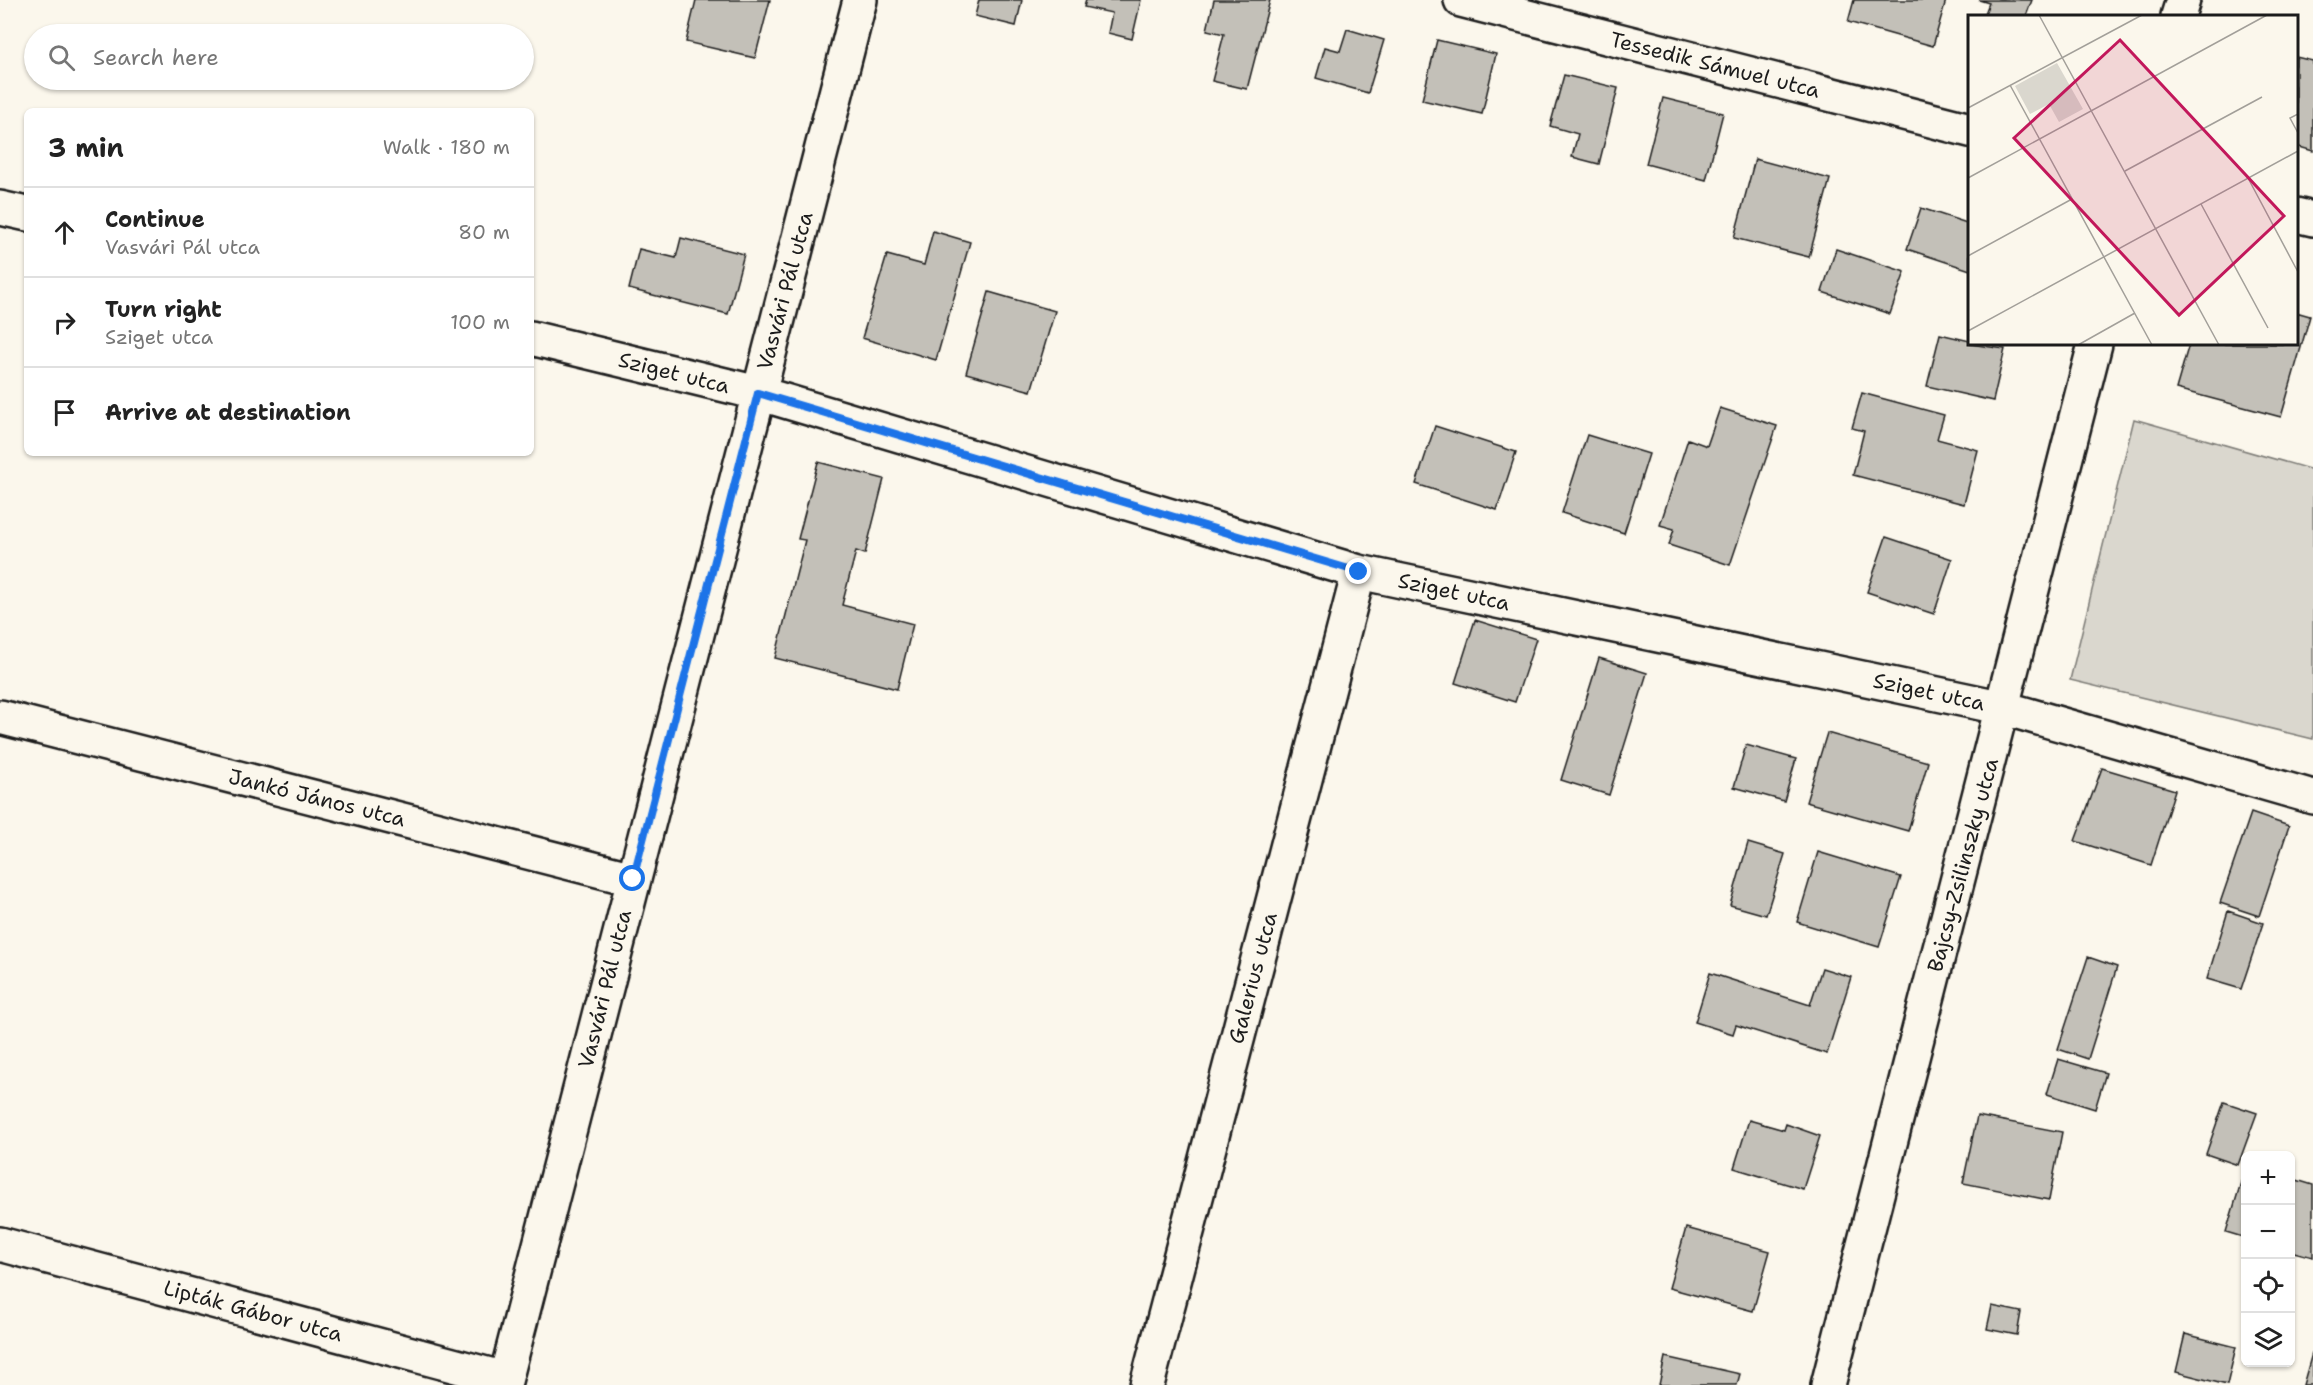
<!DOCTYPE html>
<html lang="en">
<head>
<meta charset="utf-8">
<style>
  :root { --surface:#fff; --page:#f2f2f2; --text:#222; --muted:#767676; --line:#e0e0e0 }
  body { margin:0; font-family:"Shantell Sans",sans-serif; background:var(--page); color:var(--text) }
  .controls { position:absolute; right:18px; bottom:18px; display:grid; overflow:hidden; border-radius:9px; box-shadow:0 2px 4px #0004 }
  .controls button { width:54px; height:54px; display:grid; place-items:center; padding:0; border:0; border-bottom:2px solid var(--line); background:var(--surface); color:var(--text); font:30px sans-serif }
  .stop { position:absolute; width:18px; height:18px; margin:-14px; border:4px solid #1a73e8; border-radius:50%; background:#fff }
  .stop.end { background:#1a73e8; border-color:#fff; box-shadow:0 2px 6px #0008 }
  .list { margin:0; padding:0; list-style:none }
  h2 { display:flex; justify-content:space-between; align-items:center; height:78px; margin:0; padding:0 24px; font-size:26px }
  h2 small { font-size:20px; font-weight:400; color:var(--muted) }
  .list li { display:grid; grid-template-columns:39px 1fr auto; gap:18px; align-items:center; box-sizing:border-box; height:90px; padding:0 24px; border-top:2px solid var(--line) }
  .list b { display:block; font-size:22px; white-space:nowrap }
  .list p { margin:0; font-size:20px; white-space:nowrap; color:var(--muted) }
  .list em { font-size:20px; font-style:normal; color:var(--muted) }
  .icon { flex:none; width:33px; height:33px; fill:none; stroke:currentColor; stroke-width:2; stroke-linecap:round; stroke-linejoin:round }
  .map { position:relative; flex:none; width:2313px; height:1385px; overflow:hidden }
  .search { position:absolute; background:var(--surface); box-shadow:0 2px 4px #0004; left:24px; top:24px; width:510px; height:66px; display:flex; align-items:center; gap:15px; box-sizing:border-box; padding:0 21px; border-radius:33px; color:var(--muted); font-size:22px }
  .panel { position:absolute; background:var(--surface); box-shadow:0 2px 4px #0004; left:24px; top:108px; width:510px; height:348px; border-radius:9px }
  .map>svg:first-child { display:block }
  .green { fill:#dad7ce; stroke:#7b7a75; stroke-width:1.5 }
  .building { fill:#c3c0b8; stroke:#1c1c1c; stroke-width:1.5 }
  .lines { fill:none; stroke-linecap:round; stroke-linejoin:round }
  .minor-casing { stroke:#1c1c1c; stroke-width:38 }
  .minor { stroke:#fbf7ec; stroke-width:33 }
  .route { stroke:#1a73e8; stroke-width:8 }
  .labels { text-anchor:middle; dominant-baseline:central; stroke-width:4.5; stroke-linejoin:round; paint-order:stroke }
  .street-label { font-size:21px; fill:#1c1c1c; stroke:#fbf7ec }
  .inset-road { fill:none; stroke:#a29f99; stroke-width:1.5 }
  .view { fill:#c2185b; fill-opacity:0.15; stroke:#c2185b; stroke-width:3 }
  .inset-edge { fill:none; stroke:#1c1c1c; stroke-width:3 }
</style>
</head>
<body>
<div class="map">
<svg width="2313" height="1385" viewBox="0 0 2313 1385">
  <rect width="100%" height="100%" fill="#fbf7ec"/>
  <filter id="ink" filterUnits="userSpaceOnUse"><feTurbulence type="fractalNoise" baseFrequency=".0167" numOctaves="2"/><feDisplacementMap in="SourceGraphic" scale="12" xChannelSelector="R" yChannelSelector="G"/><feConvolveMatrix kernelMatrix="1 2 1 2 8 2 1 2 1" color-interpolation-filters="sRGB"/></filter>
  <g filter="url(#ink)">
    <!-- green -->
    <path class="green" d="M2134,419L2313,470V739L2070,680Z"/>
    <!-- building -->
    <path class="building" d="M696,0H770L755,58L686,42Z
      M979,0H1022L1016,26L975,16Z
      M1086,0H1141L1132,39L1108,33L1112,13L1084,7Z
      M1214,0H1270L1247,89L1212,81L1224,34L1207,30Z
      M1854,0H1946L1933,46L1848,22Z
      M1979,0H2032L2026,16H1984L1989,3Z
      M1347,29L1384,40L1368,93L1316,78L1325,47L1340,51Z
      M1437,40L1496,54L1482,114L1422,100Z
      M2296,57L2313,61V151L2296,146Z
      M1564,75L1618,88L1599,164L1572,157L1578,134L1550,126Z
      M1663,98L1723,113L1706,180L1646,164Z
      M1755,159L1830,179L1809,257L1734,238Z
      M1921,208L1970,224V270L1907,249Z
      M933,231L970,242L936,360L862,338L887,255L924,265Z
      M681,238L744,254L728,314L629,289L639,249L676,258Z
      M1836,249L1905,272L1890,314L1822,292Z
      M989,292L1055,311L1031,391L966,373Z
      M2296,312L2310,316L2281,417L2176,389L2189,344H2296Z
      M1940,334L1970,341V344L2005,349L1993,401L1927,386Z
      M1862,393L1944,415L1937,439L1978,450L1964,504L1853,475L1864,431L1852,428Z
      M1720,408L1777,426L1730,565L1669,545L1674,529L1660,525L1688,439L1707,446Z
      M1435,426L1516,452L1497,510L1416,484Z
      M1587,435L1649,454L1624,533L1562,513Z
      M818,462L884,479L865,554L856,551L842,605L913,624L897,689L775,658L805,540L798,539Z
      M1886,537L1952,559L1934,614L1867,592Z
      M1475,620L1536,639L1515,702L1455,683Z
      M1599,658L1647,673L1609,795L1561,780Z
      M1827,733L1928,762L1908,831L1806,802Z
      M1746,745L1796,759L1784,801L1734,787Z
      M2102,768L2175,790L2151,865L2075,841Z
      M2251,813L2289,826L2259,916L2220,903Z
      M1748,843L1785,854L1766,915L1730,905Z
      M1818,852L1901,877L1879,947L1797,922Z
      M2228,911L2263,923L2241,989L2207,979Z
      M2088,957L2117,967L2088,1059L2058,1049Z
      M1822,968L1851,977L1827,1054L1736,1025L1733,1034L1695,1022L1710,973L1810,1005Z
      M2058,1059L2106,1073L2095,1109L2047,1094Z
      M2224,1102L2257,1113L2238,1165L2206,1154Z
      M1977,1116L2062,1132L2049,1200L1963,1183Z
      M1749,1120L1784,1130L1786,1124L1820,1136L1803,1189L1734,1168Z
      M2246,1166V1238L2226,1232Z
      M2290,1178L2313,1185V1257L2290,1251Z
      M1686,1228L1770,1251L1753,1311L1669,1288Z
      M1992,1306L2021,1312L2017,1335L1987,1329Z
      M2185,1334L2236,1347L2227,1385L2176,1372Z
      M2313,1350V1385H2303Z
      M1665,1357L1740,1374L1737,1385H1659Z"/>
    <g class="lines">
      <!-- minor casing -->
      <g class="minor-casing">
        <path id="minor" d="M1461,0L1970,130
          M2178,16L2183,0
          M0,208L27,214
          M2296,215L2313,219
          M531,338L758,393L1359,572L2004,708L2313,797
          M0,717L633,879
          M0,1244L505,1379
          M504,1385L860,0
          M1147,1385L1359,572
          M1828,1385L2095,344"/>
      </g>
      <!-- minor -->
      <use href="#minor" class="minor"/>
    </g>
  </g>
  <g class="lines" filter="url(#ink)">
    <!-- route -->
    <path class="route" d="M633,879L758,393L1359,572"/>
  </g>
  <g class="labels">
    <!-- street labels -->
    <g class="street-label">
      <text transform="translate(1715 65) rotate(14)">Tessedik Sámuel utca</text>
      <text transform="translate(785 291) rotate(-75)">Vasvári Pál utca</text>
      <text transform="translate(674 373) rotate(14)">Sziget utca</text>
      <text transform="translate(1454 592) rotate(12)">Sziget utca</text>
      <text transform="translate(1929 692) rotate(12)">Sziget utca</text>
      <text transform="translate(317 798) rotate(14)">Jankó János utca</text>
      <text transform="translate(1963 865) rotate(-75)">Bajcsy-Zsilinszky utca</text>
      <text transform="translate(1253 978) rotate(-75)">Galerius utca</text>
      <text transform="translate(605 989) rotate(-76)">Vasvári Pál utca</text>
      <text transform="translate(253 1311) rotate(15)">Lipták Gábor utca</text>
    </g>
  </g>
  <!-- overview -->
  <g transform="translate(1968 15)">
    <rect width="330" height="330" fill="#fbf7ec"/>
    <path d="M89,48L115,94L91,107L81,89L62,99L47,71Z" fill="#dad7ce"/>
    <path class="inset-road" d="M71,0L251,330M42,70L184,330M0,93L174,0M330,99L322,103L330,118M157,156L294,82M0,163L299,0M280,163L330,257M233,189L300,313M0,241L104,184M0,316L330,136M110,330L167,298"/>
    <path class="view" d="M152,25L316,201L211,300L46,123Z"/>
    <rect width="330" height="330" class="inset-edge"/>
  </g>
</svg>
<div class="controls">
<button>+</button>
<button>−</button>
<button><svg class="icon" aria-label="locate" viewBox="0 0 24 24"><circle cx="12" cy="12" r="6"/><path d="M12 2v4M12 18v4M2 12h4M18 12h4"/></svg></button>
<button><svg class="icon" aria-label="layers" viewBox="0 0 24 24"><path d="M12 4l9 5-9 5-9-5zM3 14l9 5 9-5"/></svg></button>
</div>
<div class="stop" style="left:633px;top:879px"></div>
<div class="stop end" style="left:1359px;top:572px"></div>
<div class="search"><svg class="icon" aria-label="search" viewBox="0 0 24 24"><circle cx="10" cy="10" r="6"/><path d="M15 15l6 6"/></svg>Search here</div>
<section class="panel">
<h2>3 min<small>Walk · 180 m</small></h2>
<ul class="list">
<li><svg class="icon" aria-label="ahead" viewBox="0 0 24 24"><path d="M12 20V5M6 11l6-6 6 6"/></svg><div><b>Continue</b><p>Vasvári Pál utca</p></div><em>80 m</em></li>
<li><svg class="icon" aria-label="right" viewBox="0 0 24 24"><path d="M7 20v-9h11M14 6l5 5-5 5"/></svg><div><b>Turn right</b><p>Sziget utca</p></div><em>100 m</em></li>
<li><svg class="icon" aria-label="arrive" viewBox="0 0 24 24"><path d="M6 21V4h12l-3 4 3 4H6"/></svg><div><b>Arrive at destination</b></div></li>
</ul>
</section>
</div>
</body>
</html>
